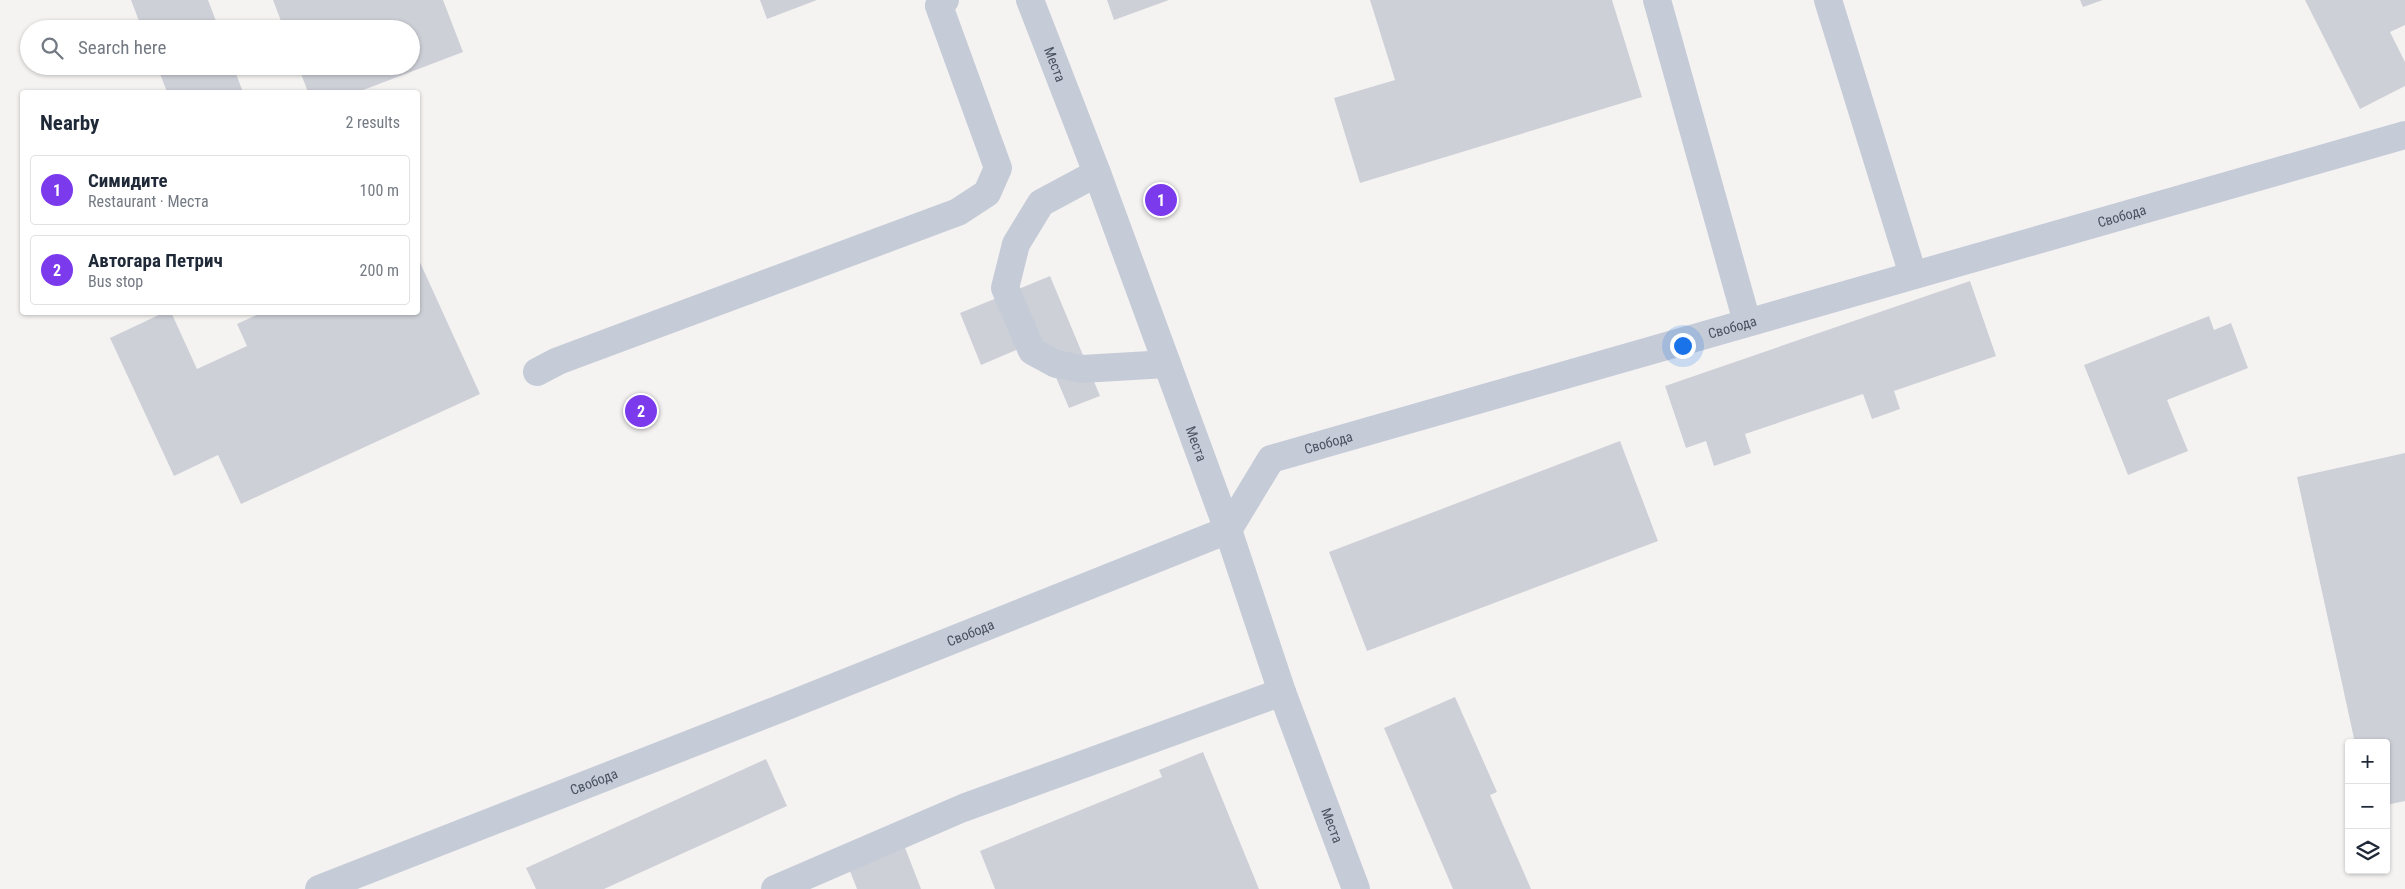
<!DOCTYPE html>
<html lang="en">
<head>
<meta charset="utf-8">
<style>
  :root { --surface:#fff; --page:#f6f6f7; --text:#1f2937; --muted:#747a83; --line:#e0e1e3; --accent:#7c3aed }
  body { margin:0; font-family:"Roboto Condensed",sans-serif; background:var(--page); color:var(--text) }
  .controls { position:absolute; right:15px; bottom:15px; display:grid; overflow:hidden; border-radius:5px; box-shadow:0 1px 4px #0004 }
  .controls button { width:45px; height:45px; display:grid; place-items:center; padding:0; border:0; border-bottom:1px solid var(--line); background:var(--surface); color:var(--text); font:25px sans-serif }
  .you { position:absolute; left:1682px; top:345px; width:18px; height:18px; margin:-12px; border:4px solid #fff; border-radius:50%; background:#1a73e8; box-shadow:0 0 0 8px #1a73e833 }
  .badge { display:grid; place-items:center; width:32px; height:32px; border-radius:50%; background:var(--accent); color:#fff; font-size:16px; font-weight:700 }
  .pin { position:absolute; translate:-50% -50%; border:2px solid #fff; box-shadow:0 1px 5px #0006 }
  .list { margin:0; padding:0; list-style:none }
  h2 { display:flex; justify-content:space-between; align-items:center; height:65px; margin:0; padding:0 20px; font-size:21px }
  h2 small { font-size:16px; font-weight:400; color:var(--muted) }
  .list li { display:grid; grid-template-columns:32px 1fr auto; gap:15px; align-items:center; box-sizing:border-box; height:70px; margin:0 10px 10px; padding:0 10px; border:1px solid var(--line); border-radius:5px }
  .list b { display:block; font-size:19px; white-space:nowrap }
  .list p { margin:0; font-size:16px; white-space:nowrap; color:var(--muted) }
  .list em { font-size:16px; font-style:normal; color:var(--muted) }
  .icon { flex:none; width:28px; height:28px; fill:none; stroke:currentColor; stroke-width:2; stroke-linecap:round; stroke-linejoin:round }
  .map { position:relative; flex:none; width:2405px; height:889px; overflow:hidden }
  .search { position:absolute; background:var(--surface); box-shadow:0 1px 4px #0004; left:20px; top:20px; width:400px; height:55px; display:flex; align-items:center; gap:12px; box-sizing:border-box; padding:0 18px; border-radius:28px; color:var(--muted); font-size:19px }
  .panel { position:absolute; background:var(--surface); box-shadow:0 1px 4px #0004; left:20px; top:90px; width:400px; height:225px; border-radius:5px }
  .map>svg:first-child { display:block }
  .building { fill:#ced0d8 }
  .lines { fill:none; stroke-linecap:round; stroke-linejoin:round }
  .minor { stroke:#c6ccd7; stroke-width:28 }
  .labels { text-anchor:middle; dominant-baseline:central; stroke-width:5; stroke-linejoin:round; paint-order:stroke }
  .street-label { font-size:14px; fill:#495261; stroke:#fff }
</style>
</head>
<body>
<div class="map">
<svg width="2405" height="889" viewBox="0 0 2405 889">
  <rect width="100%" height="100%" fill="#f5f3f2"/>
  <!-- building -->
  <path class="building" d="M131,0H208L219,29H142Z
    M273,0H443L463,52L358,92H308L298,66H411V29H284Z
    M760,0H817L767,19Z
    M1107,0H1169L1114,20Z
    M1370,0H1612L1642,97L1360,183L1334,98L1395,80Z
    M2080,0H2103L2083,7Z
    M2305,0H2405V25L2390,32L2405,62V86L2360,109Z
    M157,66H233L243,92H167Z
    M418,258L480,394L241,504L218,455L174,476L110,338L165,312H171L197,369L247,346L237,324L263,312H418Z
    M1050,276L1100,396L1069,408L1040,340L981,365L960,313Z
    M1970,281L1996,356L1894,391L1900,409L1872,419L1863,394L1745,434L1751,453L1714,466L1706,441L1686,448L1665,386Z
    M2209,316L2214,330L2231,323L2248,368L2167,400L2188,451L2128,475L2084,365Z
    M1620,441L1658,541L1367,651L1329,552Z
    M2405,453V801L2386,805V743H2355L2297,477Z
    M1455,697L1497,792L1490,795L1531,889H1453L1384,728Z
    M1203,752L1259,889H995L980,851L1162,777L1159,770Z
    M766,759L787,806L604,889H536L526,868Z
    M904,845L921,889H857L848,866Z"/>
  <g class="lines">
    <!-- minor -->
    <g class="minor">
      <path id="s1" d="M1030,0L1097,173L1228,530L1282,692L1356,889"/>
      <path d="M1657,0L1747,322"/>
      <path d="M1828,0L1913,275"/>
      <path d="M1097,173L1041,203L1016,244L1005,288L1032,351L1056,364L1082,369L1167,364"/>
      <path d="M537,372L558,361L958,212L987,193L998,168L939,6L945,0"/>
      <path id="s2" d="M319,889L782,708L1228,530L1271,459L2405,135"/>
      <path d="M775,889L963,808L1282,692"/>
    </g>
  </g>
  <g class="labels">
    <!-- street labels -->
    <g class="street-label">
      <text stroke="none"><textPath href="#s1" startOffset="69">Места</textPath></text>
      <text stroke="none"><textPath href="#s2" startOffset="1945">Свобода</textPath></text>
      <text stroke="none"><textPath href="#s2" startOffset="1540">Свобода</textPath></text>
      <text stroke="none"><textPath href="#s1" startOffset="474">Места</textPath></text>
      <text stroke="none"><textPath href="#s2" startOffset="1120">Свобода</textPath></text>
      <text stroke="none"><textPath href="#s2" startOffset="700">Свобода</textPath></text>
      <text stroke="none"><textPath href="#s2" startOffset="295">Свобода</textPath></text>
      <text stroke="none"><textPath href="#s1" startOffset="879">Места</textPath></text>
    </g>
  </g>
</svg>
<div class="controls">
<button>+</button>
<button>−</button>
<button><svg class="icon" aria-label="layers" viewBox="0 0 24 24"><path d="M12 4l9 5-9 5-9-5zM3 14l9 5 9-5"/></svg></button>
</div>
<div class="you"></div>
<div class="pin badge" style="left:1161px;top:200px">1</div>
<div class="pin badge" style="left:641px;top:411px">2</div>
<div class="search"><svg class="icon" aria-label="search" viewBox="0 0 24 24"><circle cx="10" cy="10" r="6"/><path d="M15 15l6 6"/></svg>Search here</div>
<section class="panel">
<h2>Nearby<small>2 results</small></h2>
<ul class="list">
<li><span class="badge">1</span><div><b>Симидите</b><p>Restaurant · Места</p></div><em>100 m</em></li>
<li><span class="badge">2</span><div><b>Автогара Петрич</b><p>Bus stop</p></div><em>200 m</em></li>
</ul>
</section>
</div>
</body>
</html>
